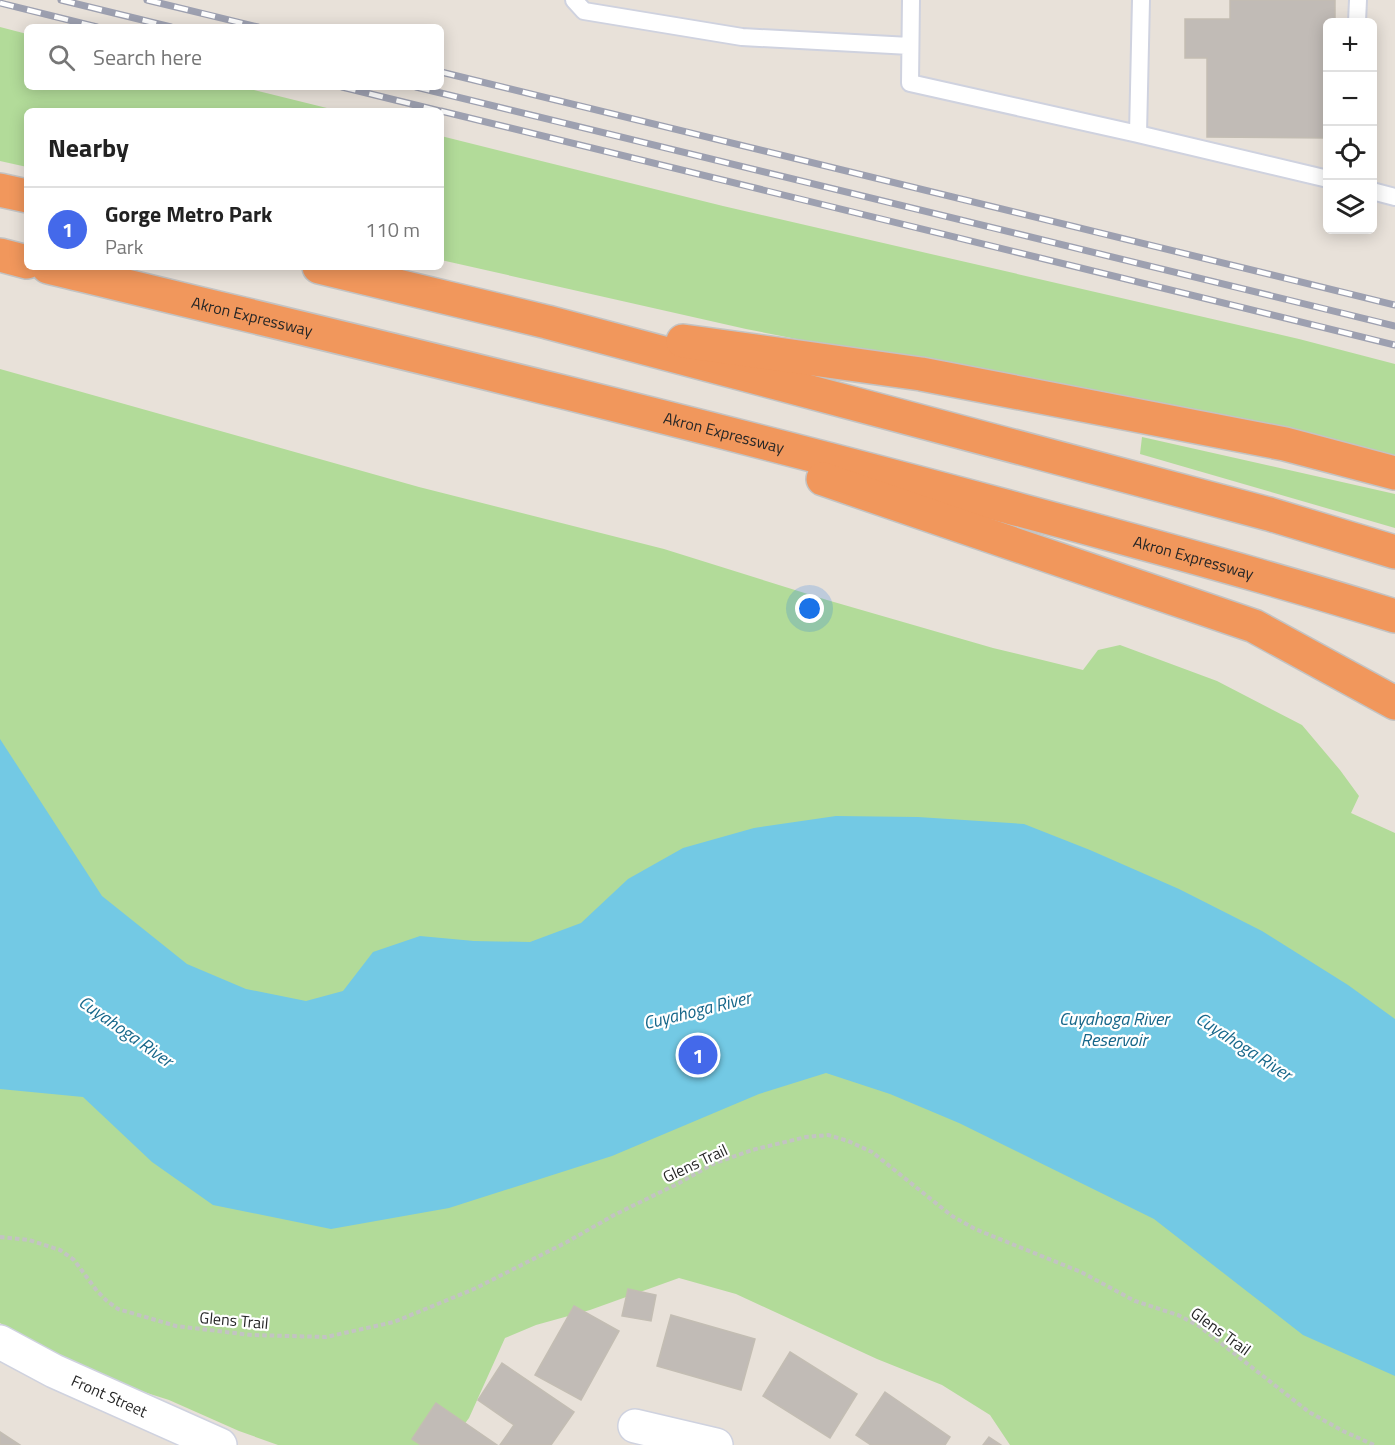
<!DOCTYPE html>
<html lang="en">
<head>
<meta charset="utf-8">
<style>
  :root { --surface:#fff; --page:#f2f2f2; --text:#222; --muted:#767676; --line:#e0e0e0; --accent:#4469ea }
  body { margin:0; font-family:"Titillium Web",sans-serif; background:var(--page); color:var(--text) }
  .controls { position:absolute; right:18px; top:18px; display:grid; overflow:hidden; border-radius:9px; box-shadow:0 3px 15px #0003 }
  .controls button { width:54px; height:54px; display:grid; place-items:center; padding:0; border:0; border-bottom:2px solid var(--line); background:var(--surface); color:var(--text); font:30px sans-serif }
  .you { position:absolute; left:810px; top:609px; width:21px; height:21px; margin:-15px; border:4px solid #fff; border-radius:50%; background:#1a73e8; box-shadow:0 0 0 9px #1a73e833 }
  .badge { display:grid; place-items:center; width:39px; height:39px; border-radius:50%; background:var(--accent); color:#fff; font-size:20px; font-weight:700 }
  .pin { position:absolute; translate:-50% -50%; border:3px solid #fff; box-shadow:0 2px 6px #0006 }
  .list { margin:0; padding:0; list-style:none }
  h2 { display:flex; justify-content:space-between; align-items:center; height:78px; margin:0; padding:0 24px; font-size:26px }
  h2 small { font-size:20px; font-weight:400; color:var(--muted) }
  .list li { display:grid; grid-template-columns:39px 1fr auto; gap:18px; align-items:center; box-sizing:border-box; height:84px; padding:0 24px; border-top:2px solid var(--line) }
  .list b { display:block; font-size:22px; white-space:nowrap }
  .list p { margin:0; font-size:20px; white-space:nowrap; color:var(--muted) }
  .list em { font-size:20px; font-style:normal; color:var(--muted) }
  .icon { flex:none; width:33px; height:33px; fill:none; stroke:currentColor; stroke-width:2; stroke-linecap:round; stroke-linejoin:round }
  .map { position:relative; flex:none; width:1395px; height:1445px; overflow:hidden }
  .search { position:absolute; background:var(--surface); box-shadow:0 3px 15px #0003; left:24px; top:24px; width:420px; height:66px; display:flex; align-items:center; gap:15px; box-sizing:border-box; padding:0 21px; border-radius:9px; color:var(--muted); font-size:22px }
  .panel { position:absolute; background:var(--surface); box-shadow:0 3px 15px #0003; left:24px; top:108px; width:420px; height:162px; border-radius:9px }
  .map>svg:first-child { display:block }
  .green { fill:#b2db99 }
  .water { fill:#73c9e4 }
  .building { fill:#c1bbb6; stroke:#c3bdb3; stroke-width:1.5 }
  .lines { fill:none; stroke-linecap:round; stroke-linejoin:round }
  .lane-casing { stroke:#cfd2df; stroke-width:20 }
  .street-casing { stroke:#cfd2df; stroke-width:36 }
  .secondary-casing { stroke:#cfd2df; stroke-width:36 }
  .highway-casing { stroke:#c3c3c3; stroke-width:36 }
  .path { stroke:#c3c3c3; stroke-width:4; stroke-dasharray:4.5 3; stroke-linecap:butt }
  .lane { stroke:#fff; stroke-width:16 }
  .street { stroke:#fff; stroke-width:33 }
  .secondary { stroke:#fff; stroke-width:33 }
  .highway { stroke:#f1975c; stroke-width:33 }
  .rail-casing { stroke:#9da0b0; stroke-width:7 }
  .rail { stroke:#fff; stroke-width:4.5; stroke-dasharray:14; stroke-linecap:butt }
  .labels { text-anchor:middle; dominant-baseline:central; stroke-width:4.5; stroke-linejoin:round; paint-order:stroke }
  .street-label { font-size:16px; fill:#272727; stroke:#fff }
  .water-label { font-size:18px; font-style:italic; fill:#17678a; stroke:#fff }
</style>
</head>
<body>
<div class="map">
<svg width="1395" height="1445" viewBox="0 0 1395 1445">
  <rect width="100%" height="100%" fill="#e8e1d9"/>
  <!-- green -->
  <path class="green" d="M0,27L27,34V87H242L339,111H27V167L0,161Z
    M441,136L723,206L1299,339L1395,364V465L1153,409L746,329L441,260Z
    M0,369L419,487L664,549L827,600L993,648L1083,670L1098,650L1120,645L1217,681L1302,725L1340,770L1359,796L1351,813L1395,833V1445H1010L990,1415L942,1385L877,1359L736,1294L679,1278L590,1310L536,1325L505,1338L469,1418L449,1445H278L239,1431L169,1400L100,1378L0,1323Z
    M1142,437L1395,494V528L1140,454Z"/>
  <!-- water -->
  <path class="water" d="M0,739L102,896L187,964L246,989L306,1001L343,991L373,952L420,936L474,941L530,942L581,923L628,879L683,848L754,828L836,816L918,817L1024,824L1090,850L1179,889L1262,931L1348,985L1395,1019V1376L1303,1335L1154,1219L959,1123L890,1094L826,1073L759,1094L612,1156L449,1208L331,1229L213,1205L152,1162L83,1097L0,1089Z"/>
  <!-- building -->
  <path class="building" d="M1230,0H1335V22H1328V138L1207,137V58H1185V19H1230Z
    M628,1289L656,1295L651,1321L622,1316Z
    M574,1306L619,1331L581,1400L535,1375Z
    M671,1315L755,1339L741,1390L657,1366Z
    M790,1352L857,1394L830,1438L763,1396Z
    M502,1363L574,1412L551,1445H500L514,1425L478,1400Z
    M885,1392L950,1437L945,1445H871L856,1435Z
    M436,1403L497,1445H421L412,1439Z
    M0,1432L20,1445H0Z
    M989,1437L1001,1445H983Z"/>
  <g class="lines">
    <!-- lane casing -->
    <g class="lane-casing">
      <path id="lane" d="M574,0L584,11L742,37L910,46
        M911,0L910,83L1138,134
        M1141,0L1138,134L1328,179
        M1357,22L1358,0
        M1372,191L1395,197"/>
    </g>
    <!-- street casing -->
    <g class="street-casing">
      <path id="street" d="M635,1426L716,1445"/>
    </g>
    <!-- secondary casing -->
    <g class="secondary-casing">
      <g id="secondary">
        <path id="s1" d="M0,1342L54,1371L220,1445"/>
      </g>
    </g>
    <!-- highway casing -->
    <g class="highway-casing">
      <g id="highway">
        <path d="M0,190L27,196"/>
        <path d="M0,255L27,262"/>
        <path id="s2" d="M48,267C368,344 687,420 1005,506C1135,541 1266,576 1395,616"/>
        <path d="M319,267L547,322L1269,514L1395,552"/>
        <path d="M683,341L921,374L1285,444L1395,473"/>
        <path d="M823,479L1254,626L1395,703"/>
      </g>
    </g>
    <!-- path -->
    <path class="path" d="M0,1237L29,1240L60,1250L74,1260L97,1291L107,1301L118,1309L176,1326L251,1335L326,1337L394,1322L474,1289L567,1242L614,1215L679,1183L713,1164L752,1150L806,1137L828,1135L848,1141L872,1152L952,1216L975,1229L1081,1272L1135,1301L1178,1315L1199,1326L1309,1412L1343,1431L1374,1445"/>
    <!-- lane -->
    <use href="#lane" class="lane"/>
    <!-- street -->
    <use href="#street" class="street"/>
    <!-- secondary -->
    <use href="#secondary" class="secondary"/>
    <!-- highway -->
    <use href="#highway" class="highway"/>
    <!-- rail casing -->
    <g class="rail-casing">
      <path id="rail" d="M61,0L171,27
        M147,0L258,27
        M0,3L97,27
        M441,72L1395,305
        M342,87L440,111
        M416,87L1395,326
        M441,111L1395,345"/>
    </g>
    <!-- rail -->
    <use href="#rail" class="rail"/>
  </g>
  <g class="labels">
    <!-- street labels -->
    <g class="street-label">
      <text stroke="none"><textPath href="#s2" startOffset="210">Akron Expressway</textPath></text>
      <text stroke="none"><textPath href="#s2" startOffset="696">Akron Expressway</textPath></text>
      <text stroke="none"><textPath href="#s2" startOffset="1182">Akron Expressway</textPath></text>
      <text transform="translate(695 1163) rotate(-25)">Glens Trail</text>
      <text transform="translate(234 1320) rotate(5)">Glens Trail</text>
      <text transform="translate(1221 1331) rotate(36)">Glens Trail</text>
      <text stroke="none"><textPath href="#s1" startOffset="122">Front Street</textPath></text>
    </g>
    <!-- water labels -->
    <g class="water-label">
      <text transform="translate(697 1010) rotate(-14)">Cuyahoga River</text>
      <text x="1114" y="1018">Cuyahoga River<tspan x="1114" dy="21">Reservoir</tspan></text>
      <text transform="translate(126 1031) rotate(35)">Cuyahoga River</text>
      <text transform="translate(1244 1046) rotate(33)">Cuyahoga River</text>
    </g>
  </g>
</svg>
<div class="controls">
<button>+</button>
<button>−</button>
<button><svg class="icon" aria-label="locate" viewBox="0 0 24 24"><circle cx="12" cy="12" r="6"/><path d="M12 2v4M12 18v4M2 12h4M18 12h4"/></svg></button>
<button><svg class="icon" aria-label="layers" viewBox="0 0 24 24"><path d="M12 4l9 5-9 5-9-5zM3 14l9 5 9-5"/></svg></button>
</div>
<div class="you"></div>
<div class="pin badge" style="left:698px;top:1055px">1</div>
<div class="search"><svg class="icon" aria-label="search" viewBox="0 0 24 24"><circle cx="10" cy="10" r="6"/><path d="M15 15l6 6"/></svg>Search here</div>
<section class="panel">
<h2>Nearby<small></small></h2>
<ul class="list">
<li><span class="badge">1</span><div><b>Gorge Metro Park</b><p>Park</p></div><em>110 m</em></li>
</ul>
</section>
</div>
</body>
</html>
